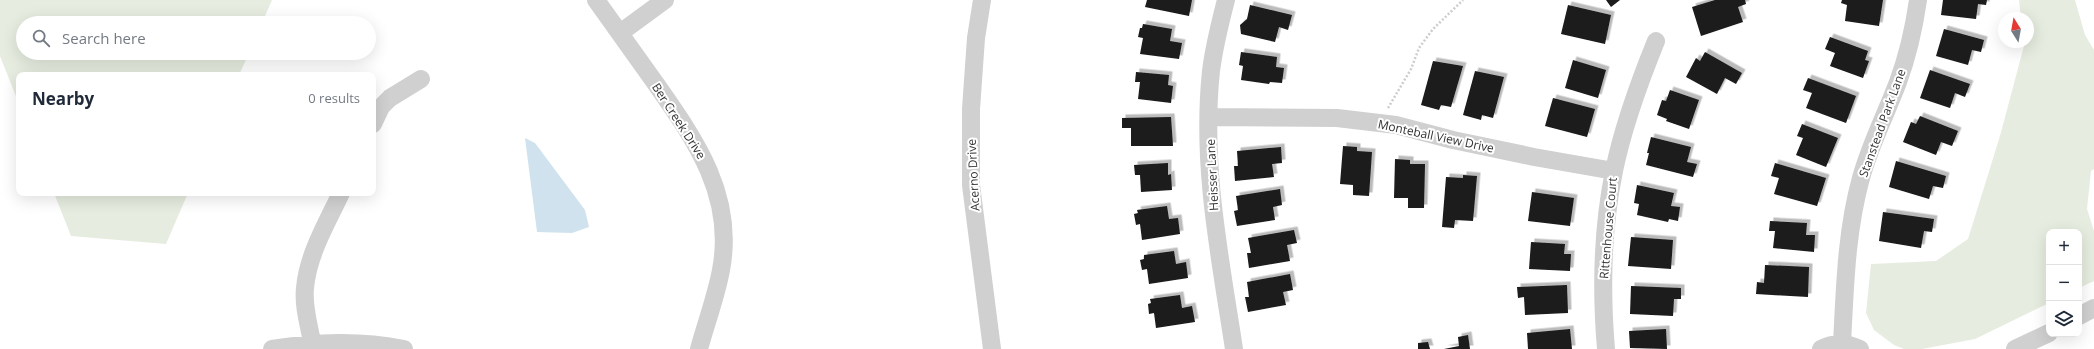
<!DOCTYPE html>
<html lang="en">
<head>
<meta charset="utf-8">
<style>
  :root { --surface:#fff; --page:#f6f6f7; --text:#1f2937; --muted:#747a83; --line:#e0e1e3 }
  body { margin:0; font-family:"Open Sans",sans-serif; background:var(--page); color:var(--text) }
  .controls { position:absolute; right:12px; bottom:12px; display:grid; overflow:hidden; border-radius:8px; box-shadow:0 4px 16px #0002 }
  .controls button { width:36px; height:36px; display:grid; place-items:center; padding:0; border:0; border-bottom:1px solid var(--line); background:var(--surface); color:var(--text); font:20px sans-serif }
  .compass { position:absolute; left:1998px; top:12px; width:36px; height:36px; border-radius:50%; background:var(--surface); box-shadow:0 4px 16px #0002; rotate:349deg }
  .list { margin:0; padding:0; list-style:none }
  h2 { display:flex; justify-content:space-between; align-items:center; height:52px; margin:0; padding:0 16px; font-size:17px }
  h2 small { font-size:13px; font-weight:400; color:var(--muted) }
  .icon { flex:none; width:22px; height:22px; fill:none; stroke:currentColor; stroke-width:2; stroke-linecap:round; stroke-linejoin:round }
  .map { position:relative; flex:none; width:2094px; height:349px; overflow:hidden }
  .search { position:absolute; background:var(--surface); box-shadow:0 4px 16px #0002; left:16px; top:16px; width:360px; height:44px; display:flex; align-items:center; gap:10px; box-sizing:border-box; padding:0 14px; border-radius:22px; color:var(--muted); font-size:15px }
  .panel { position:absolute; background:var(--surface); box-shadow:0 4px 16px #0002; left:16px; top:72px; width:360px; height:124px; border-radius:8px }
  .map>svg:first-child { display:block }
  .green { fill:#e6ecdf }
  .water { fill:#cfe2ee }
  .building { fill:#1a1a1a; filter:url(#shadow) }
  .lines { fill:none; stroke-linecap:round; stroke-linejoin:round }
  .path { stroke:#cdcdcd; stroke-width:2.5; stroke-dasharray:2 2; stroke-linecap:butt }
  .minor { stroke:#d0d0d0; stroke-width:18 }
  .labels { text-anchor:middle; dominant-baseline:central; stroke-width:4; stroke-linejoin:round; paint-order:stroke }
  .street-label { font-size:12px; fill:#333; stroke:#fff }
</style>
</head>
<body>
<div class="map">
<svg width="2094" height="349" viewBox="0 0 2094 349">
  <defs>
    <filter id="shadow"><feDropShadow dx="3.5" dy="-3.5" stdDeviation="0" flood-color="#0004"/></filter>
  </defs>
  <rect width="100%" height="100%" fill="#fff"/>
  <!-- green -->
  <path class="green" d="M0,0H272L262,23H23V53H249L239,75H19V104L0,56Z
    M2019,0H2075L2085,35L2094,50V169L2091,171L2087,209L2094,231V281L2079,288V232H2049V303L1975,339L1922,349H1904L1894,345L1874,330L1866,313L1871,264L1936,261L1968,239L2000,136L2025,42H2028V18H2021Z
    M54,193H188L166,244L71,236Z"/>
  <!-- water -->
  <path class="water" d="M525,138L535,143L585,210L589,227L572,233L537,232Z"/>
  <!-- building -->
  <path class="building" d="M1147,0H1192L1189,16L1145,7Z
    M1606,0H1620L1611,7Z
    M1715,0H1745L1746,4L1738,7L1743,22L1701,36L1692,7Z
    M1842,0H1883L1879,26L1845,21L1847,5L1841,3Z
    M1943,0H1987L1986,5L1978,4L1976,19L1941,15Z
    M1250,5L1292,15L1288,30L1279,27L1275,42L1241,34L1240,25L1247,19Z
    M1568,5L1611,15L1605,44L1561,34Z
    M1143,24L1172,29L1170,41L1182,43L1179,59L1140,54L1143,38L1138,37L1140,28H1142Z
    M1944,29L1984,40L1981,52L1972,50L1968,65L1936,56Z
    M1830,37L1868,51L1865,60L1869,61L1863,78L1830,66L1835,53L1825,49Z
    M1241,52L1277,57L1276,67L1284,68L1282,83L1270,82L1269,84L1241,80L1243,66L1239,65Z
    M1705,52L1742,73L1736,84L1725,78L1717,94L1686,77L1696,58L1700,61Z
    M1573,60L1606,70L1598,98L1565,88Z
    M1433,61L1463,66L1451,107L1441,105L1439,110L1421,105Z
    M1930,70L1970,84L1965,97L1955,93L1950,108L1920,98Z
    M1475,71L1504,77L1493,118L1482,115L1481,120L1463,115Z
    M1136,72L1169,75L1168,85L1173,86L1171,103L1138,99L1140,82H1135Z
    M1808,78L1856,96L1846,123L1806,108L1812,93L1803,90Z
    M1670,90L1699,100L1689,129L1666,121L1667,119L1657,115L1662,100L1666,101Z
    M1553,98L1595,109L1587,137L1545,126Z
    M1920,116L1958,131L1952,146L1941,142L1936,155L1903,142L1911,122L1916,124Z
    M1171,117L1173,146H1131V128H1122V118Z
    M1802,124L1838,138L1826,167L1796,155L1803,138L1797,136Z
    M1651,137L1691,147L1687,162L1697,164L1693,177L1646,165L1649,153H1647Z
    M1343,146L1357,147V151L1372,152L1369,196L1353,195V185L1340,184Z
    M1281,147L1282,163L1272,164L1274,177L1235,181L1234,166H1238L1237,151Z
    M1395,159L1410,160V164H1425L1424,208H1408V198H1394Z
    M1896,161L1946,176L1943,188L1933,186L1929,199L1889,187Z
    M1168,163V175L1171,174L1172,190L1141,192L1140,175H1135L1134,165Z
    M1775,163L1826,178L1817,206L1774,194L1779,178L1771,176Z
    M1463,175L1477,176L1473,221L1455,220L1454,228L1442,227L1446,177L1463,178Z
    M1637,185L1674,193L1671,206L1680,207L1678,221L1669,219L1668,222L1637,215L1639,204L1634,203Z
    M1280,189L1282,205L1273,207L1275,220L1237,226L1234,211L1238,210L1236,196Z
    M1532,192L1574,198L1570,226L1528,221Z
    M1167,206L1169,219L1178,218L1180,234L1142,240L1140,224L1136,225L1134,214L1138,213L1137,210Z
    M1883,212L1934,219L1932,232L1924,231L1921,248L1879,241Z
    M1770,221L1807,223L1806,235H1815L1814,252L1773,248L1775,231H1769Z
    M1294,230L1297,243L1287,245L1290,261L1249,268L1247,253H1251L1248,238Z
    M1631,237L1673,240L1671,269L1628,266Z
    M1531,242L1565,244L1564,254H1571L1570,271L1529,269Z
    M1174,251L1176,264L1186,262L1188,278L1149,284L1147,269L1142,270L1140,260L1144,259V255Z
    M1765,265L1809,267L1808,297L1756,294L1757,282L1764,283Z
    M1290,274L1293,290L1283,292L1286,305L1248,312L1245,297H1249L1247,282Z
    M1567,285L1568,313L1525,315L1524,297L1518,298L1517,287Z
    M1631,286L1681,288V299H1674L1673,316L1630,314Z
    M1180,295L1182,308L1192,306L1195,322L1156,328L1154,313L1149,314L1148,304L1151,303L1150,299Z
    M1570,329L1572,349H1528L1527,333Z
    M1666,329L1667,349L1630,348L1629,331Z
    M1468,335L1470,349H1444L1459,346L1458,337Z
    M1428,342L1430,349H1418V343Z"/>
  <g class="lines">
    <!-- path -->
    <path class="path" d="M1388,108L1411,69L1419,48L1433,29L1463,0"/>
    <!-- minor -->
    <path class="minor" d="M596,0C616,28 636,56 656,84C696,141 735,196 721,270C716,297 706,323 699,349
      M982,0L976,38L971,109V185L992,349
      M1226,0C1220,23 1214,47 1211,71C1201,165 1220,257 1234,349
      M620,33L665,0
      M1210,117L1337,118L1396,125L1453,140L1534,157L1614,171
      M373,124L381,107L390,98L421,79
      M2079,316L2094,308
      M312,342C309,325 303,306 305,288C308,254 327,223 341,193
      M1842,343C1845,288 1846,232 1861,178C1870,145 1886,114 1898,82C1908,55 1914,28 1918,0
      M272,349C317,342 359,340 404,349
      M1606,349C1601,290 1602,230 1614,171C1623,126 1639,83 1656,41
      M1821,349C1834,342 1846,342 1860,349
      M2015,349L2049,333"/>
  </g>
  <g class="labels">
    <!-- street labels -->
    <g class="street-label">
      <text transform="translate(679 121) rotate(57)">Ber Creek Drive</text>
      <text transform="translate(1882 123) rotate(-70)">Stanstead Park Lane</text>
      <text transform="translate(1436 136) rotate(12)">Monteball View Drive</text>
      <text transform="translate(973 175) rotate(-93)">Acerno Drive</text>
      <text transform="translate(1212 175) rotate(-93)">Heisser Lane</text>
      <text transform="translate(1608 228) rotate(-85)">Rittenhouse Court</text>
    </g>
  </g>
</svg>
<div class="controls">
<button>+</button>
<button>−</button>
<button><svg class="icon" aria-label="layers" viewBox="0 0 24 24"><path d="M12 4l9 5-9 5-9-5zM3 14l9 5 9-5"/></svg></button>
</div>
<svg class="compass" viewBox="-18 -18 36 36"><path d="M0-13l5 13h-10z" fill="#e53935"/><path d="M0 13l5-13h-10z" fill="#747a83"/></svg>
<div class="search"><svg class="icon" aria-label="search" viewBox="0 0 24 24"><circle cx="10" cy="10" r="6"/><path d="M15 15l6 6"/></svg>Search here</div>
<section class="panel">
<h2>Nearby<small>0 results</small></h2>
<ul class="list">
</ul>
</section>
</div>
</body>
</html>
